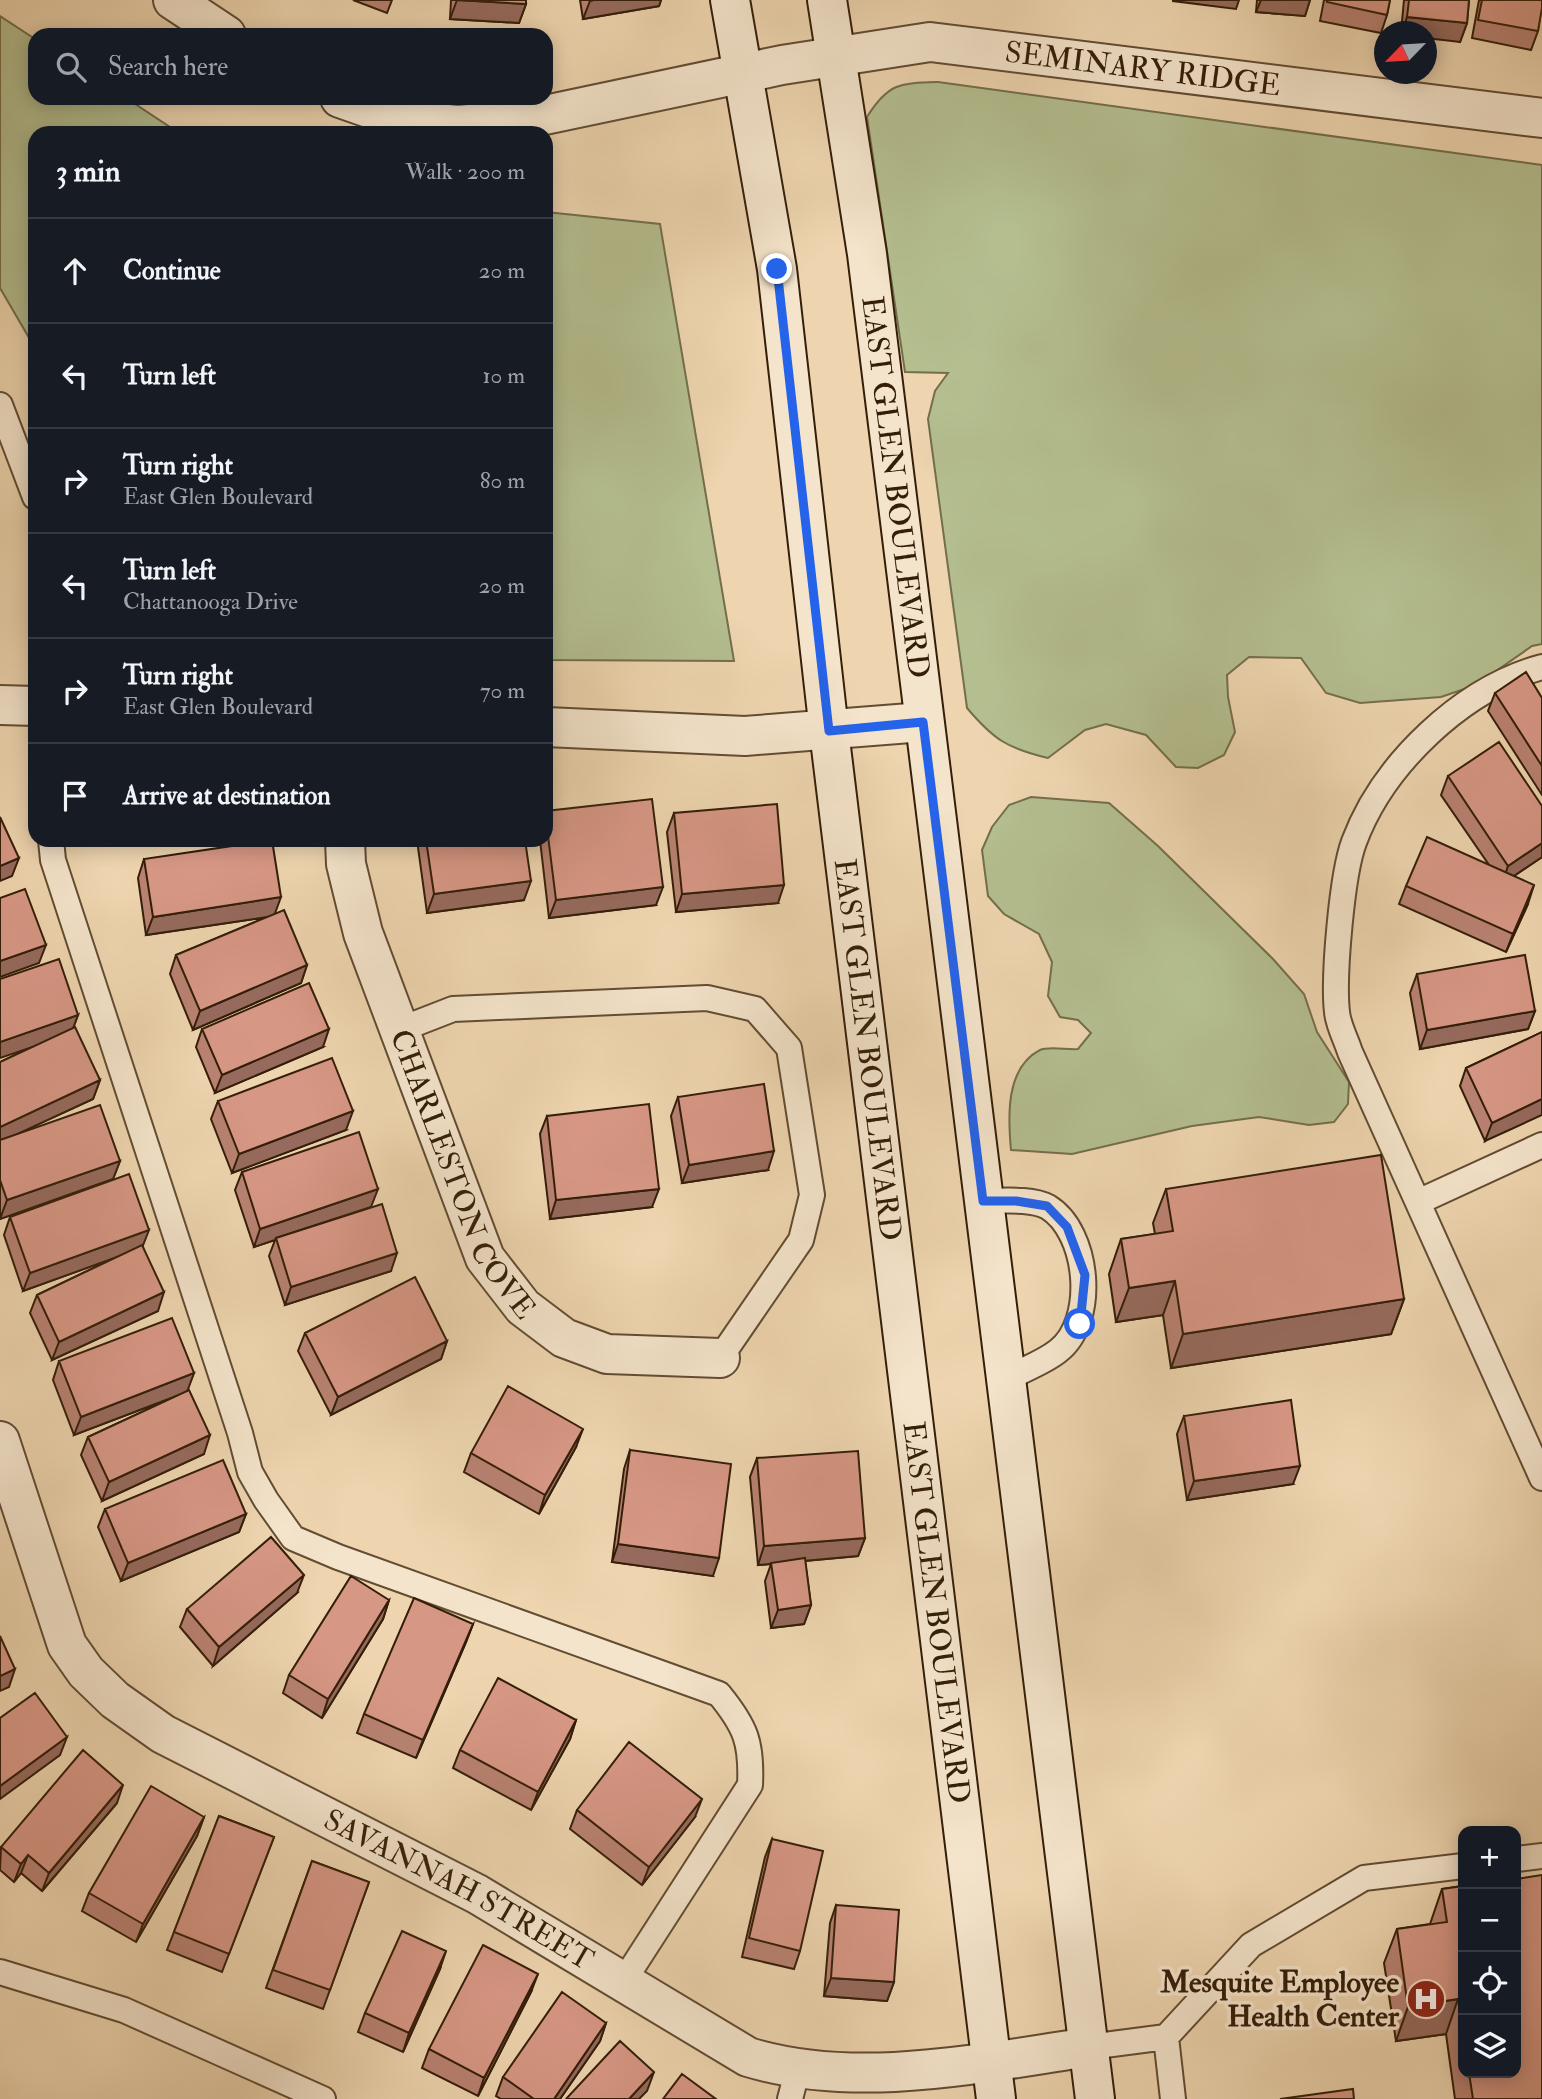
<!DOCTYPE html>
<html lang="en">
<head>
<meta charset="utf-8">
<style>
  :root { --surface:#171b24; --page:#20242c; --text:#f1f3f6; --muted:#9ea1a6; --line:#363941 }
  body { margin:0; font-family:"IM FELL Double Pica",serif; background:var(--page); color:var(--text) }
  .controls { position:absolute; right:21px; bottom:21px; display:grid; overflow:hidden; border-radius:14px; box-shadow:0 4px 18px #0003 }
  .controls button { width:63px; height:63px; display:grid; place-items:center; padding:0; border:0; border-bottom:2px solid var(--line); background:var(--surface); color:var(--text); font:35px sans-serif }
  .compass { position:absolute; left:1374px; top:21px; width:63px; height:63px; border-radius:50%; background:var(--surface); box-shadow:0 4px 18px #0003; rotate:245deg }
  .stop { position:absolute; width:21px; height:21px; margin:-16px; border:5px solid #2563eb; border-radius:50%; background:#fff }
  .stop.end { background:#2563eb; border-color:#fff; box-shadow:0 2px 7px #0008 }
  .list { margin:0; padding:0; list-style:none }
  h2 { display:flex; justify-content:space-between; align-items:center; height:91px; margin:0; padding:0 28px; font-size:30px }
  h2 small { font-size:23px; font-weight:400; color:var(--muted) }
  .list li { display:grid; grid-template-columns:46px 1fr auto; gap:21px; align-items:center; box-sizing:border-box; height:105px; padding:0 28px; border-top:2px solid var(--line) }
  .list b { display:block; font-size:26px; white-space:nowrap }
  .list p { margin:0; font-size:23px; white-space:nowrap; color:var(--muted) }
  .list em { font-size:23px; font-style:normal; color:var(--muted) }
  .icon { flex:none; width:38px; height:38px; fill:none; stroke:currentColor; stroke-width:2; stroke-linecap:round; stroke-linejoin:round }
  .map { position:relative; flex:none; width:1542px; height:2099px; overflow:hidden }
  .search { position:absolute; background:var(--surface); box-shadow:0 4px 18px #0003; left:28px; top:28px; width:525px; height:77px; display:flex; align-items:center; gap:18px; box-sizing:border-box; padding:0 24px; border-radius:21px; color:var(--muted); font-size:26px }
  .panel { position:absolute; background:var(--surface); box-shadow:0 4px 18px #0003; left:28px; top:126px; width:525px; height:721px; border-radius:21px }
  .map>svg:first-child { display:block }
  .green { fill:#b4be8f; stroke:#746e4c; stroke-width:2 }
  .lines { fill:none; stroke-linecap:round; stroke-linejoin:round }
  .lane-casing { stroke:#624c32; stroke-width:28 }
  .street-casing { stroke:#624c32; stroke-width:42 }
  .secondary-casing { stroke:#341e09; stroke-width:42 }
  .lane { stroke:#f4e4cb; stroke-width:24 }
  .street { stroke:#f4e4cb; stroke-width:38 }
  .secondary { stroke:#f4e4cb; stroke-width:38 }
  .wall { fill:#b98272; stroke:#341e09; stroke-width:2 }
  .shaded-wall { fill:#966a5d; stroke:#341e09; stroke-width:2 }
  .building { fill:#d79785; stroke:#341e09; stroke-width:2 }
  .route { stroke:#2563eb; stroke-width:9 }
  .labels { text-anchor:middle; dominant-baseline:central; stroke-width:7; stroke-linejoin:round; paint-order:stroke }
  .street-label { font-size:30px; fill:#341e09; stroke:#f4e4cb }
  .poi-label { font-size:30px; font-weight:bold; fill:#341e09; stroke:#f4e4cb; text-anchor:end }
</style>
</head>
<body>
<div class="map">
<svg width="1542" height="2099" viewBox="0 0 1542 2099">
  <rect width="100%" height="100%" fill="#eed5af"/>
  <filter id="stains"><feTurbulence type="fractalNoise" baseFrequency=".00286" numOctaves="4"/><feColorMatrix values="0 0 0 0 .2 0 0 0 0 .09 0 0 0 0 .02 0 0 0 .5 -.17"/></filter>
  <radialGradient id="worn" r=".72"><stop offset=".6" stop-color="#630" stop-opacity="0"/><stop offset="1" stop-color="#630" stop-opacity=".3"/></radialGradient>
  <!-- green -->
  <path class="green" d="M0,16L35,39V98H126L179,133H35V348L0,288Z
    M938,82L1542,165V644L1532,646L1476,685L1441,697L1360,703L1326,693L1301,658L1249,657L1227,675L1228,697L1235,732L1224,755L1198,768L1176,767L1146,735L1106,724L1085,730L1048,758C1007,748 994,740 967,708L928,419L935,391L948,373L905,372L867,117C888,83 900,83 938,82Z
    M546,212L660,224L734,661L546,660Z
    M1031,797L1109,803L1158,846L1273,959L1304,994L1317,1032L1349,1082L1348,1104L1334,1122L1309,1125L1259,1117L1192,1126L1072,1154L1011,1150C1008,1118 1005,1068 1040,1050C1048,1046 1068,1050 1078,1049L1091,1033L1078,1020L1060,1017L1048,996L1052,962L1039,934L1004,914L988,896L982,850L992,827L1009,805Z"/>
  <g class="lines">
    <!-- lane casing -->
    <g class="lane-casing">
      <path id="lane" d="M0,405L35,497
        M1542,667C1462,689 1383,764 1354,842C1342,874 1333,977 1337,1012C1338,1025 1346,1039 1350,1052L1542,1478
        M51,840L53,860L240,1433L250,1472L266,1500L293,1538L338,1557L719,1694C746,1727 752,1743 750,1785L623,1982
        M399,1030L453,1009L707,998L755,1009L789,1048L812,1195L801,1240L720,1358
        M983,1201C1002,1201 1032,1198 1048,1207C1089,1232 1097,1321 1058,1351C1043,1363 1022,1370 1006,1379
        M1418,1202L1542,1145
        M1516,1859L1542,1856
        M0,1972L124,2010L323,2099
        M1166,2037L1251,1945L1364,1878L1463,1866
        M1089,2047L1166,2037L1173,2099
        M790,2099L798,2068"/>
    </g>
    <!-- street casing -->
    <g class="street-casing">
      <g id="street">
        <path d="M173,0L226,35"/>
        <path id="s1" d="M340,98L403,120L458,125L526,119L782,65L930,42L1542,118"/>
        <path d="M0,705L35,706"/>
        <path d="M546,727L745,736L923,722"/>
        <path id="s2" d="M345,840L346,864L363,933L485,1258L523,1307L564,1338L607,1354L720,1358"/>
        <path id="s3" d="M0,1441L67,1645L86,1672L115,1700L163,1734L477,1894L748,2057C857,2090 979,2063 1089,2047"/>
      </g>
    </g>
    <!-- secondary casing -->
    <g class="secondary-casing">
      <g id="secondary">
        <path id="s4" d="M730,0L777,269L829,731L996,2099"/>
        <path id="s5" d="M827,0L867,254L1095,2099"/>
      </g>
    </g>
    <!-- lane -->
    <use href="#lane" class="lane"/>
    <!-- street -->
    <use href="#street" class="street"/>
    <!-- secondary -->
    <use href="#secondary" class="secondary"/>
  </g>
  <!-- wall -->
  <path class="wall" d="M353,0H392L387,13Z
    M451,0H526V4L519,23L450,19Z
    M580,0H661L659,6L583,19Z
    M1257,0H1310L1305,16L1256,12Z
    M1324,0H1390L1387,15L1381,33L1320,21Z
    M1404,0H1469L1467,23L1460,42L1426,32H1401Z
    M1479,0H1542L1538,31L1531,50L1472,38Z
    M1495,693L1542,698V795L1488,711Z
    M1448,776L1542,806V857L1514,876L1528,904L1506,952L1399,904L1406,886L1489,865L1441,795Z
    M546,811L656,905L549,918L540,840H546Z
    M674,813L778,903L676,912L667,832Z
    M417,840H525L524,900L427,913Z
    M144,859L275,913L307,965L301,983L193,1030L170,974L176,955L267,917L146,935L138,878Z
    M1417,974L1535,1011L1528,1029L1420,1049L1410,993Z
    M78,1015L73,1028L100,1080L93,1099L19,1133L120,1161L113,1179L0,1219V1062L31,1047Z
    M202,1029L323,1047L215,1093L196,1047Z
    M1542,1032L1485,1141L1460,1086L1466,1068Z
    M678,1097L768,1170L682,1183L671,1116Z
    M218,1101L346,1130L232,1173L211,1119Z
    M547,1116L652,1207L550,1219L540,1134Z
    M242,1172L371,1207L391,1271L285,1305L269,1256L275,1240L254,1247L235,1190Z
    M1166,1189L1404,1299L1391,1334L1171,1368L1163,1315L1116,1322L1109,1274L1121,1239L1155,1234L1153,1223Z
    M10,1217L143,1247L158,1311L52,1360L30,1313L37,1295L114,1258L23,1291L4,1235Z
    M305,1333L447,1341L441,1359L331,1415L298,1351Z
    M59,1361L194,1373L187,1390L204,1454L102,1501L81,1455L88,1437L174,1397L74,1435L53,1380Z
    M1184,1416L1293,1484L1187,1500L1177,1434Z
    M576,1447L539,1514L464,1472L471,1453Z
    M630,1450L713,1576L612,1562L624,1469Z
    M757,1458L865,1538L858,1556L805,1561L811,1605L804,1624L771,1628L765,1581L771,1564L758,1565L750,1477Z
    M105,1509L246,1514L239,1532L121,1581L98,1527Z
    M297,1593L213,1666L180,1627L187,1609Z
    M389,1600L383,1619L322,1718L283,1693L289,1675Z
    M473,1624L466,1642L416,1758L357,1733L364,1714Z
    M576,1720L570,1739L531,1810L453,1768L460,1750Z
    M117,1803L42,1891L21,1873L14,1882L0,1870L1,1847Z
    M577,1810L695,1817L642,1885L570,1829Z
    M219,1816L274,1837L222,1972L167,1950Z
    M204,1817L197,1836L136,1942L82,1911L89,1893Z
    M772,1839L800,1951L794,1969L742,1957L765,1857Z
    M312,1861L369,1882L323,2009L266,1988Z
    M1463,1886V2073H1516L1542,2099H1455L1446,2034L1396,2041L1384,1963L1397,1929L1430,1924L1442,1889Z
    M836,1905L894,1982L887,2001L824,1996L830,1923Z
    M440,1969L403,2052L358,2032L365,2013Z
    M531,1992L478,2096L422,2068L429,2049Z
    M606,2023L600,2041L560,2099H501L496,2096L503,2077Z"/>
  <!-- shaded-wall -->
  <path class="shaded-wall" d="M457,0L526,4L519,23L450,19Z
    M594,0H661L659,6L583,19L590,1Z
    M1173,0H1239L1236,9L1173,1Z
    M1261,0H1310L1305,16L1256,12Z
    M1407,17L1467,23L1460,42L1426,38V32H1402Z
    M1542,843V857L1502,884L1508,866Z
    M19,858L12,876L0,881V866Z
    M531,881L524,900L427,913L434,894Z
    M784,885L778,903L676,912L682,894Z
    M1534,885L1528,904L1506,952L1513,934Z
    M663,887L656,905L549,918L556,900Z
    M281,897L274,916L146,935L153,917Z
    M46,945L39,963L0,977V961Z
    M307,965L301,983L193,1030L200,1011Z
    M1535,1011L1528,1029L1420,1049L1427,1030Z
    M78,1015L71,1034L0,1058V1042Z
    M329,1029L323,1047L215,1093L222,1075Z
    M100,1080L93,1099L0,1142V1127Z
    M1542,1099V1115L1485,1141L1492,1123Z
    M353,1111L346,1130L232,1173L239,1154Z
    M774,1151L768,1170L682,1183L689,1165Z
    M120,1161L113,1179L0,1219L7,1200Z
    M378,1189L371,1207L276,1238L275,1240L254,1247L260,1229Z
    M659,1189L652,1207L550,1219L556,1200Z
    M149,1230L142,1248L23,1291L30,1273Z
    M397,1253L391,1271L285,1305L291,1287Z
    M1175,1281L1163,1315L1116,1322L1129,1288Z
    M164,1292L158,1311L52,1360L59,1342Z
    M1404,1299L1391,1334L1171,1368L1183,1334Z
    M447,1341L441,1359L331,1415L338,1397Z
    M194,1373L187,1392L74,1435L81,1417Z
    M583,1429L576,1447L539,1514L545,1495Z
    M210,1435L204,1454L102,1501L109,1482Z
    M1300,1466L1293,1484L1187,1500L1194,1481Z
    M246,1514L239,1532L121,1581L128,1563Z
    M865,1538L858,1556L758,1565L764,1546Z
    M618,1544L719,1558L713,1576L612,1562Z
    M304,1575L297,1593L213,1666L219,1647Z
    M389,1600L383,1619L322,1718L328,1699Z
    M811,1605L804,1624L771,1628L778,1610Z
    M473,1624L466,1642L416,1758L423,1740Z
    M15,1669L9,1687L0,1691V1676Z
    M576,1720L570,1739L531,1810L538,1792Z
    M67,1737L60,1755L0,1799V1786Z
    M123,1785L117,1803L42,1891L49,1873Z
    M702,1799L695,1817L642,1885L649,1867Z
    M204,1817L197,1836L136,1942L143,1924Z
    M28,1855L21,1873L14,1882L21,1864Z
    M446,1951L440,1969L403,2052L409,2033Z
    M538,1974L531,1992L478,2096L484,2078Z
    M831,1978L894,1982L887,2001L824,1996Z
    M1458,1999L1446,2034L1396,2041L1408,2007Z
    M606,2023L600,2041L560,2099H554Z
    M654,2072L647,2091L639,2099H629Z"/>
  <!-- building -->
  <path class="building" d="M457,0H526V4Z
    M1327,0H1390L1387,15L1327,2Z
    M1409,0H1469L1467,23L1407,17Z
    M1482,0H1542V8L1538,31L1478,20Z
    M1526,672L1542,698V766L1495,693Z
    M1499,742L1542,806V843L1508,866L1448,776Z
    M652,799L663,887L556,900L546,820V811Z
    M777,804L784,885L682,894L674,813Z
    M0,817L19,858L0,866Z
    M1427,837L1534,885L1513,934L1406,886Z
    M272,840L281,897L153,917L144,859Z
    M426,840H525L531,881L434,894Z
    M25,889L46,945L0,961V898Z
    M284,910L307,965L200,1011L176,955Z
    M1525,955L1535,1011L1427,1030L1417,974Z
    M59,959L78,1015L0,1042V979Z
    M309,983L329,1029L222,1075L202,1029Z
    M75,1027L100,1080L0,1127V1062Z
    M1542,1032V1099L1492,1123L1466,1068Z
    M332,1058L353,1111L239,1154L218,1101Z
    M764,1084L774,1151L689,1165L678,1097Z
    M649,1104L659,1189L556,1200L547,1116Z
    M100,1105L120,1161L7,1200L0,1180V1140Z
    M359,1132L378,1189L260,1229L242,1172Z
    M1381,1155L1404,1299L1183,1334L1175,1281L1129,1288L1121,1239L1173,1231L1166,1189Z
    M129,1174L149,1230L30,1273L10,1217Z
    M382,1204L397,1253L291,1287L276,1238Z
    M142,1245L164,1292L59,1342L37,1295Z
    M415,1277L447,1341L338,1397L305,1333Z
    M172,1318L194,1373L81,1417L59,1361Z
    M508,1386L583,1429L545,1495L471,1453Z
    M189,1390L210,1435L109,1482L88,1437Z
    M1291,1400L1300,1466L1194,1481L1184,1416Z
    M630,1450L731,1464L719,1558L618,1544Z
    M858,1451L865,1538L764,1546L757,1458Z
    M223,1460L246,1514L128,1563L105,1509Z
    M271,1537L304,1575L219,1647L187,1609Z
    M805,1558L811,1605L778,1610L771,1563Z
    M351,1576L389,1600L328,1699L289,1675Z
    M414,1598L473,1624L423,1740L364,1714Z
    M0,1636L15,1669L0,1676Z
    M498,1678L576,1720L538,1792L460,1750Z
    M35,1693L67,1737L0,1786V1718Z
    M629,1742L702,1799L649,1867L577,1810Z
    M83,1750L123,1785L49,1873L28,1855L21,1864L1,1847Z
    M151,1786L204,1817L143,1924L89,1893Z
    M219,1816L274,1837L229,1954L174,1932Z
    M772,1839L823,1851L800,1951L749,1938Z
    M312,1861L369,1882L330,1990L273,1970Z
    M1542,1875V2099H1473L1469,2073H1516V1879Z
    M1463,1886V2033L1458,1999L1408,2007L1397,1929L1447,1922L1442,1889Z
    M836,1905L899,1910L894,1982L831,1978Z
    M402,1931L446,1951L409,2033L365,2013Z
    M483,1945L538,1974L484,2078L429,2049Z
    M562,1992L606,2023L554,2099H534L503,2077Z
    M620,2041L654,2072L629,2099H566Z
    M682,2074L716,2099H663Z
    M1353,2089L1354,2099H1280Z"/>
  <g class="lines">
    <!-- route -->
    <path class="route" d="M777,269L829,731L923,722L983,1201H1016L1047,1206L1067,1227L1085,1275L1080,1324"/>
  </g>
  <!-- icons -->
  <defs>
    <g id="hospital-disc" transform="scale(2.0125)"><circle r="9.5" fill="#8f2418" stroke="#f4e4cb"/><path d="M-5-5h3v3.5h4V-5h3V5h-3V1.5h-4V5h-3Z" fill="#fff"/></g>
  </defs>
  <g fill-rule="evenodd">
    <use href="#hospital-disc" x="1426" y="1999"/>
  </g>
  <g class="labels">
    <!-- street labels -->
    <g class="street-label">
      <text stroke="none"><textPath href="#s1" startOffset="816">SEMINARY RIDGE</textPath></text>
      <text stroke="none"><textPath href="#s5" startOffset="492">EAST GLEN BOULEVARD</textPath></text>
      <text stroke="none"><textPath href="#s4" startOffset="1059">EAST GLEN BOULEVARD</textPath></text>
      <text stroke="none"><textPath href="#s2" startOffset="357">CHARLESTON COVE</textPath></text>
      <text stroke="none"><textPath href="#s4" startOffset="1626">EAST GLEN BOULEVARD</textPath></text>
      <text stroke="none"><textPath href="#s3" startOffset="681">SAVANNAH STREET</textPath></text>
    </g>
    <!-- poi labels -->
    <g class="poi-label">
      <text x="1399" y="1982">Mesquite Employee<tspan x="1399" dy="34">Health Center</tspan></text>
    </g>
  </g>
  <rect width="100%" height="100%" filter="url(#stains)"/>
  <rect width="100%" height="100%" fill="url(#worn)"/>
</svg>
<div class="controls">
<button>+</button>
<button>−</button>
<button><svg class="icon" aria-label="locate" viewBox="0 0 24 24"><circle cx="12" cy="12" r="6"/><path d="M12 2v4M12 18v4M2 12h4M18 12h4"/></svg></button>
<button><svg class="icon" aria-label="layers" viewBox="0 0 24 24"><path d="M12 4l9 5-9 5-9-5zM3 14l9 5 9-5"/></svg></button>
</div>
<svg class="compass" viewBox="-18 -18 36 36"><path d="M0-13l5 13h-10z" fill="#e53935"/><path d="M0 13l5-13h-10z" fill="#9ea1a6"/></svg>
<div class="stop" style="left:1080px;top:1324px"></div>
<div class="stop end" style="left:777px;top:269px"></div>
<div class="search"><svg class="icon" aria-label="search" viewBox="0 0 24 24"><circle cx="10" cy="10" r="6"/><path d="M15 15l6 6"/></svg>Search here</div>
<section class="panel">
<h2>3 min<small>Walk · 200 m</small></h2>
<ul class="list">
<li><svg class="icon" aria-label="ahead" viewBox="0 0 24 24"><path d="M12 20V5M6 11l6-6 6 6"/></svg><div><b>Continue</b></div><em>20 m</em></li>
<li><svg class="icon" aria-label="left" viewBox="0 0 24 24"><path d="M17 20v-9H6M10 6l-5 5 5 5"/></svg><div><b>Turn left</b></div><em>10 m</em></li>
<li><svg class="icon" aria-label="right" viewBox="0 0 24 24"><path d="M7 20v-9h11M14 6l5 5-5 5"/></svg><div><b>Turn right</b><p>East Glen Boulevard</p></div><em>80 m</em></li>
<li><svg class="icon" aria-label="left" viewBox="0 0 24 24"><path d="M17 20v-9H6M10 6l-5 5 5 5"/></svg><div><b>Turn left</b><p>Chattanooga Drive</p></div><em>20 m</em></li>
<li><svg class="icon" aria-label="right" viewBox="0 0 24 24"><path d="M7 20v-9h11M14 6l5 5-5 5"/></svg><div><b>Turn right</b><p>East Glen Boulevard</p></div><em>70 m</em></li>
<li><svg class="icon" aria-label="arrive" viewBox="0 0 24 24"><path d="M6 21V4h12l-3 4 3 4H6"/></svg><div><b>Arrive at destination</b></div></li>
</ul>
</section>
</div>
</body>
</html>
